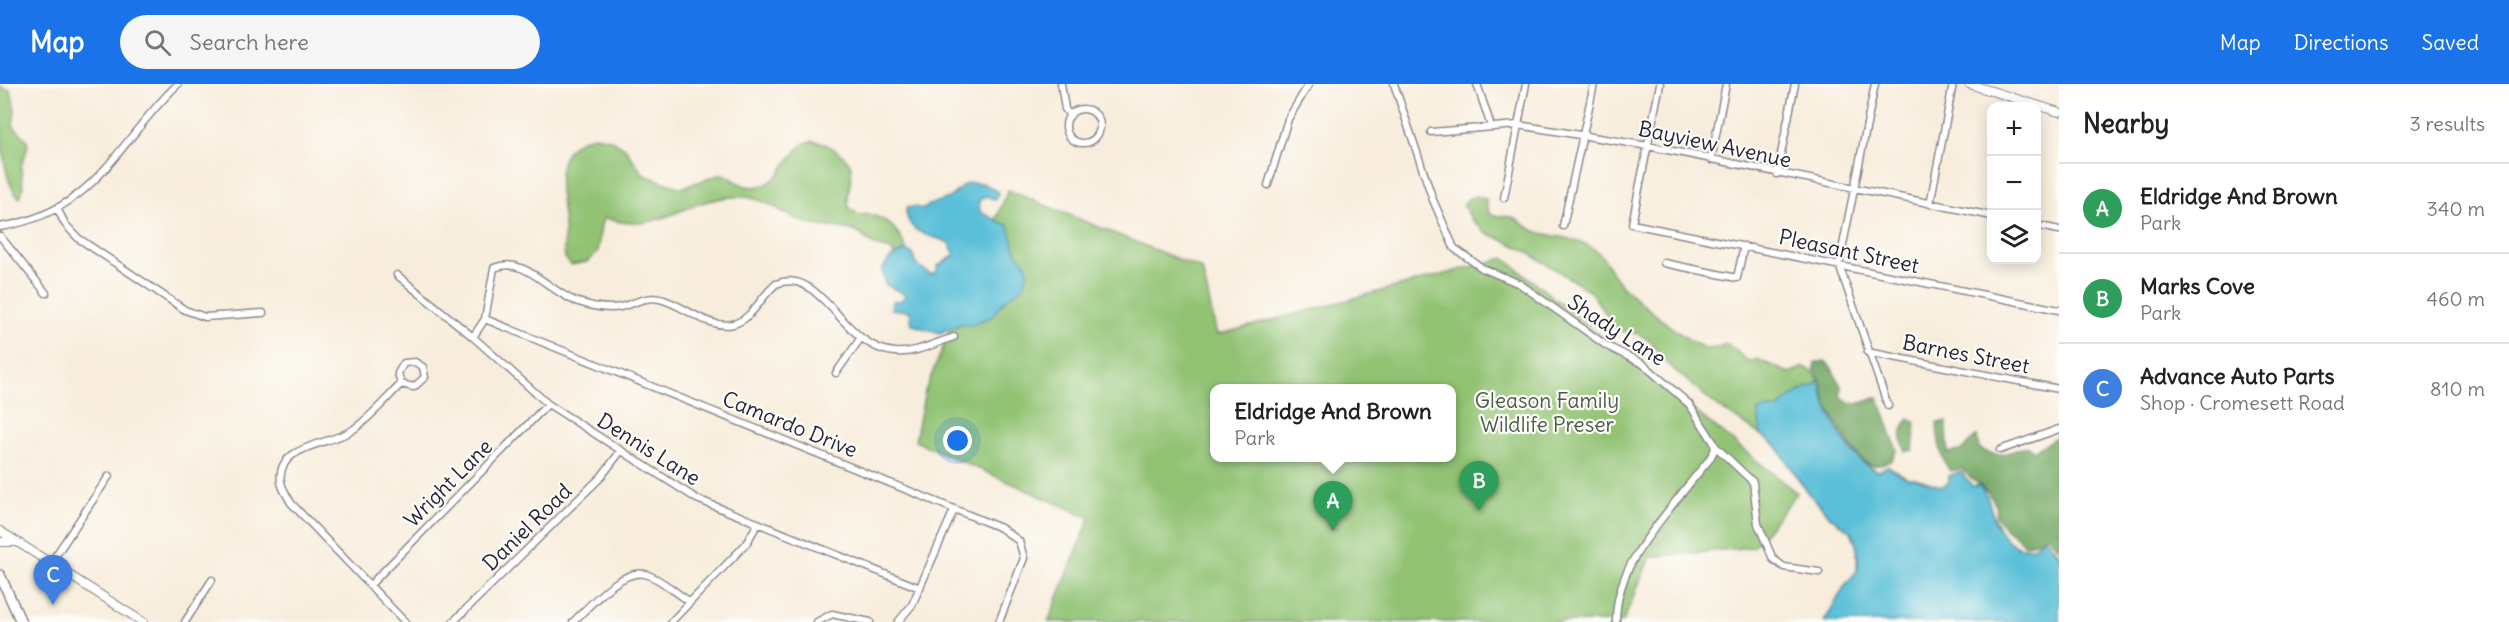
<!DOCTYPE html>
<html lang="en">
<head>
<meta charset="utf-8">
<style>
  :root { --surface:#fff; --page:#f6f6f6; --text:#222; --muted:#767676; --line:#e0e0e0; --accent:#1a73e8 }
  body { margin:0; font-family:Delius,sans-serif; background:var(--page); color:var(--text) }
  .controls { position:absolute; right:18px; top:18px; display:grid; overflow:hidden; border-radius:12px; box-shadow:0 3px 15px #0003 }
  .controls button { width:54px; height:54px; display:grid; place-items:center; padding:0; border:0; border-bottom:2px solid var(--line); background:var(--surface); color:var(--text); font:30px sans-serif }
  .you { position:absolute; left:958px; top:357px; width:21px; height:21px; margin:-15px; border:4px solid #fff; border-radius:50%; background:#1a73e8; box-shadow:0 0 0 9px #1a73e833 }
  .badge { display:grid; place-items:center; width:39px; height:39px; border-radius:50%; background:var(--accent); color:#fff; font-size:20px; font-weight:700 }
  .pin { position:absolute; translate:-50% -50px; filter:drop-shadow(0 2px 3px #0008) }
  .pin::after { content:''; position:absolute; top:32px; width:21px; height:18px; background:inherit; clip-path:polygon(0 0,100% 0,50% 100%) }
  .popup { position:absolute; left:1210px; top:300px; width:246px; height:78px; box-sizing:border-box; display:grid; place-content:center; border-radius:12px; background:var(--surface); filter:drop-shadow(0 2px 4px #0005); font-size:20px; white-space:nowrap; color:var(--muted) }
  .popup b { font-size:22px; color:var(--text) }
  .popup::after { content:''; position:absolute; left:50%; top:100%; margin-left:-12px; border:12px solid transparent; border-top-color:var(--surface) }
  .list { margin:0; padding:0; list-style:none }
  h2 { display:flex; justify-content:space-between; align-items:center; height:78px; margin:0; padding:0 24px; font-size:26px }
  h2 small { font-size:20px; font-weight:400; color:var(--muted) }
  .list li { display:grid; grid-template-columns:39px 1fr auto; gap:18px; align-items:center; box-sizing:border-box; height:90px; padding:0 24px; border-top:2px solid var(--line) }
  .list b { display:block; font-size:22px; white-space:nowrap }
  .list p { margin:0; font-size:20px; white-space:nowrap; color:var(--muted) }
  .list em { font-size:20px; font-style:normal; color:var(--muted) }
  .icon { flex:none; width:33px; height:33px; fill:none; stroke:currentColor; stroke-width:2; stroke-linecap:round; stroke-linejoin:round }
  .map { position:relative; flex:none; width:2059px; height:538px; overflow:hidden }
  header { display:flex; align-items:center; gap:36px; box-sizing:border-box; height:84px; padding:0 30px; background:var(--accent); color:#fff }
  header strong { font-size:28px }
  nav { display:flex; gap:33px; margin-inline-start:auto; font-size:21px }
  .search { width:420px; height:54px; background:var(--page); display:flex; align-items:center; gap:15px; box-sizing:border-box; padding:0 21px; border-radius:33px; color:var(--muted); font-size:22px }
  main { display:flex }
  aside { flex:1; background:var(--surface) }
  .map>svg:first-child { display:block }
  .green { fill:#91c373; stroke:#5a7257; stroke-width:1.5; fill-rule:evenodd }
  .forest { fill:#74a965; stroke:#4b6650; stroke-width:1.5 }
  .water { fill:#5abfd8; stroke:#3e708a; stroke-width:1.5 }
  .lines { fill:none; stroke-linecap:round; stroke-linejoin:round }
  .minor-casing { stroke:#8d888c; stroke-width:9 }
  .tertiary-casing { stroke:#8d888c; stroke-width:10 }
  .primary-casing { stroke:#8d888c; stroke-width:12 }
  .minor { stroke:#fff; stroke-width:6 }
  .tertiary { stroke:#fff; stroke-width:8 }
  .primary { stroke:#fff; stroke-width:9 }
  .labels { text-anchor:middle; dominant-baseline:central; stroke-width:4.5; stroke-linejoin:round; paint-order:stroke }
  .street-label { font-size:21px; fill:#22223b; stroke:#fdfcf7 }
  .park-label { font-size:21px; fill:#495a4f; stroke:#fdfcf7 }
</style>
</head>
<body>
<header>
<strong>Map</strong>
<div class="search"><svg class="icon" aria-label="search" viewBox="0 0 24 24"><circle cx="10" cy="10" r="6"/><path d="M15 15l6 6"/></svg>Search here</div>
<nav><a>Map</a><a>Directions</a><a>Saved</a></nav>
</header>
<main>
<div class="map">
<svg width="2059" height="538" viewBox="0 0 2059 538">
  <rect width="100%" height="100%" fill="#fdfcf7"/>
  <filter id="ink" filterUnits="userSpaceOnUse"><feTurbulence type="fractalNoise" baseFrequency=".0167" numOctaves="2"/><feDisplacementMap in="SourceGraphic" scale="12" xChannelSelector="R" yChannelSelector="G"/><feConvolveMatrix kernelMatrix="1 2 1 2 8 2 1 2 1" color-interpolation-filters="sRGB"/></filter>
  <filter id="wash" filterUnits="userSpaceOnUse"><feTurbulence type="fractalNoise" baseFrequency=".008" numOctaves="4" result="noise"/><feDisplacementMap in="SourceGraphic" scale="24" xChannelSelector="R" yChannelSelector="G"/><feGaussianBlur stdDeviation="1.35" result="paint"/><feColorMatrix in="noise" values="0 0 0 0 0 0 0 0 0 0 0 0 0 0 0 0 0 1.4 0 .05"/><feComposite in="paint" operator="in"/></filter>
  <g filter="url(#wash)">
    <rect width="100%" height="100%" fill="#f8eddc"/>
    <!-- green -->
    <path class="green" d="M0,3L11,6L15,26L13,41L27,56L28,62L21,82L23,104L20,114C0,100 0,30 0,3Z
      M595,52L610,55L625,64L644,91L681,104L721,90C736,92 739,108 764,101C790,93 794,38 832,64C840,69 848,74 851,83C854,93 845,108 849,124L859,131C880,127 900,145 906,166L895,172C891,162 884,166 876,162C868,158 862,150 854,147C838,142 820,144 804,138C777,128 765,111 732,113C682,116 659,152 605,134L601,140L598,168L587,178L571,181L565,174C563,163 565,152 564,141C561,109 547,60 595,52Z
      M1008,106L1202,185L1217,251L1504,174L1797,409L1753,463L1650,473L1623,538H1048L1090,434L915,357L925,307ZM1214,304H1452V374H1214Z
      M1476,112L1486,115L1489,129C1497,134 1503,131 1511,133C1520,136 1526,143 1535,147C1550,153 1574,153 1587,161C1608,173 1604,179 1616,195C1627,208 1695,267 1711,265C1716,264 1722,261 1728,260L1749,278L1757,275L1789,289L1804,283L1813,287L1823,303C1820,325 1857,381 1878,387L1888,382L1907,394H1915L1943,403L1949,398V392L1961,388L1972,402H1980C1995,425 1994,464 2031,464L2044,454L2059,469L1824,538L1846,500L1857,487V463L1851,448L1832,434L1808,409L1776,361L1717,322L1665,278L1649,256L1639,250L1617,246L1590,207L1521,164L1487,149L1473,137L1463,122L1467,115Z"/>
    <!-- forest -->
    <path class="forest" d="M1825,277L1831,283L1842,304L1840,312C1853,324 1863,319 1878,313L1897,366L1891,377C1884,379 1875,384 1868,380C1856,373 1828,328 1825,314C1821,298 1823,299 1814,284L1815,279Z
      M1909,334L1916,339L1913,366L1906,367C1899,353 1900,346 1909,334Z
      M1947,337L1948,369L1960,367L1977,352L1979,364C1998,376 2008,368 2028,362L2034,367L2059,351V464L2048,452L2026,461L2004,443L1996,432C1999,409 1975,401 1962,385L1950,387C1941,376 1937,353 1937,339Z"/>
    <!-- water -->
    <path class="water" d="M969,99H982L997,107L998,111L995,116L987,112L979,116L980,128L1009,142L1016,168L1026,179L1028,189L1023,203L1006,215L991,233L970,241L961,240L940,249L912,241L910,227L891,225L892,217H900L906,211L885,200L882,186L890,174L906,166L913,170L915,179L930,190L936,189L938,182L955,171L949,159C931,150 906,152 906,124L913,123L924,125C932,116 941,119 950,113C958,108 960,101 969,99Z
      M1819,296C1823,304 1821,310 1825,318C1834,341 1853,380 1878,387L1888,382L1907,394H1915L1943,403L1949,398V392L1961,388L1972,402H1980L1988,414L1995,440L2007,456L2016,462L2031,464L2044,454L2049,457L2053,465L2059,469V538H1824L1846,500L1857,487L1859,476L1855,455L1851,448L1832,434L1808,409L1776,361L1761,351L1758,328L1766,325H1778C1790,313 1799,306 1815,301Z"/>
  </g>
  <g filter="url(#ink)">
    <g class="lines">
      <!-- minor casing -->
      <g class="minor-casing">
        <path id="minor" d="M1061,0L1065,25L1070,32
          M1394,0L1433,116L1454,164L1482,184L1520,200L1607,262L1643,280L1689,320L1714,359L1715,365L1709,376C1697,390 1686,404 1674,419C1645,456 1616,489 1616,538
          M1477,0L1491,42
          M1660,0L1632,140L2059,226
          M1875,0L1839,181L1888,322
          M1066 42a17 17 0 1 1 34 0a17 17 0 1 1-34 0Z
          M1431,48L1518,41L1648,62L1992,132
          M1711,76L1726,0
          M1777,90L1795,0
          M1268,101L1288,35L1309,0
          M1504,114L1526,0
          M1930,120L1953,0
          M57,124L65,140L78,154L185,226L205,233L263,229
          M2036,141L2059,146
          M1563,142L1594,0
          M0,143C98,127 115,60 178,0
          M0,152L46,209
          M1664,179L1737,194L1744,162
          M397,191L473,253L548,320L697,415L920,504
          M485,235L494,184C524,171 547,206 575,217C587,221 607,226 620,223C634,220 644,212 660,215C683,220 708,246 733,240C753,235 760,213 776,200C822,181 843,265 895,268C914,270 935,259 954,253
          M473,253L485,235L1001,444L1019,457L1024,474L999,538
          M1867,268L2059,305
          M836,289L860,255
          M401,300L398,289L404,279L415,278L423,283L425,293L414,303L401,300C386,315 371,333 354,345C333,361 275,360 281,398C282,405 288,413 291,419L405,538
          M1715,362L1753,398L1758,440L1773,475L1784,483L1819,488
          M2000,366L2059,345
          M50,480L109,392
          M370,501L548,320
          M185,538L212,496
          M453,538L601,393L620,368
          M573,538C589,523 621,484 645,490C660,494 676,509 689,517
          M671,538L746,460L758,439
          M817,538L832,530L870,538
          M898,538L912,521L954,426"/>
      </g>
      <!-- tertiary casing -->
      <g class="tertiary-casing">
        <path id="tertiary" d="M1969,0L2059,28
          M0,447L143,538
          M0,458H15"/>
      </g>
      <!-- primary casing -->
      <g class="primary-casing">
        <path id="primary" d="M0,491L21,538"/>
      </g>
      <!-- minor -->
      <use href="#minor" class="minor"/>
      <!-- tertiary -->
      <use href="#tertiary" class="tertiary"/>
      <!-- primary -->
      <use href="#primary" class="primary"/>
    </g>
  </g>
  <g class="labels">
    <!-- street labels -->
    <g class="street-label">
      <text transform="translate(1715 60) rotate(12)">Bayview Avenue</text>
      <text transform="translate(1849 167) rotate(12)">Pleasant Street</text>
      <text transform="translate(1617 246) rotate(33)">Shady Lane</text>
      <text transform="translate(1966 270) rotate(11)">Barnes Street</text>
      <text transform="translate(790 340) rotate(22)">Camardo Drive</text>
      <text transform="translate(649 365) rotate(32)">Dennis Lane</text>
      <text transform="translate(448 399) rotate(-45)">Wright Lane</text>
      <text transform="translate(527 443) rotate(-44)">Daniel Road</text>
    </g>
    <!-- park labels -->
    <g class="park-label">
      <text x="1547" y="316">Gleason Family<tspan x="1547" dy="24">Wildlife Preser</tspan></text>
    </g>
  </g>
</svg>
<div class="controls">
<button>+</button>
<button>−</button>
<button><svg class="icon" aria-label="layers" viewBox="0 0 24 24"><path d="M12 4l9 5-9 5-9-5zM3 14l9 5 9-5"/></svg></button>
</div>
<div class="you"></div>
<div class="pin badge" style="left:1333px;top:447px;background:#2e9e5b">A</div>
<div class="popup"><b>Eldridge And Brown</b>Park</div>
<div class="pin badge" style="left:1479px;top:427px;background:#2e9e5b">B</div>
<div class="pin badge" style="left:53px;top:521px;background:#3f7fe0">C</div>
</div>
<aside>
<h2>Nearby<small>3 results</small></h2>
<ul class="list">
<li><span class="badge" style="background:#2e9e5b">A</span><div><b>Eldridge And Brown</b><p>Park</p></div><em>340 m</em></li>
<li><span class="badge" style="background:#2e9e5b">B</span><div><b>Marks Cove</b><p>Park</p></div><em>460 m</em></li>
<li><span class="badge" style="background:#3f7fe0">C</span><div><b>Advance Auto Parts</b><p>Shop · Cromesett Road</p></div><em>810 m</em></li>
</ul>
</aside>
</main>
</body>
</html>
